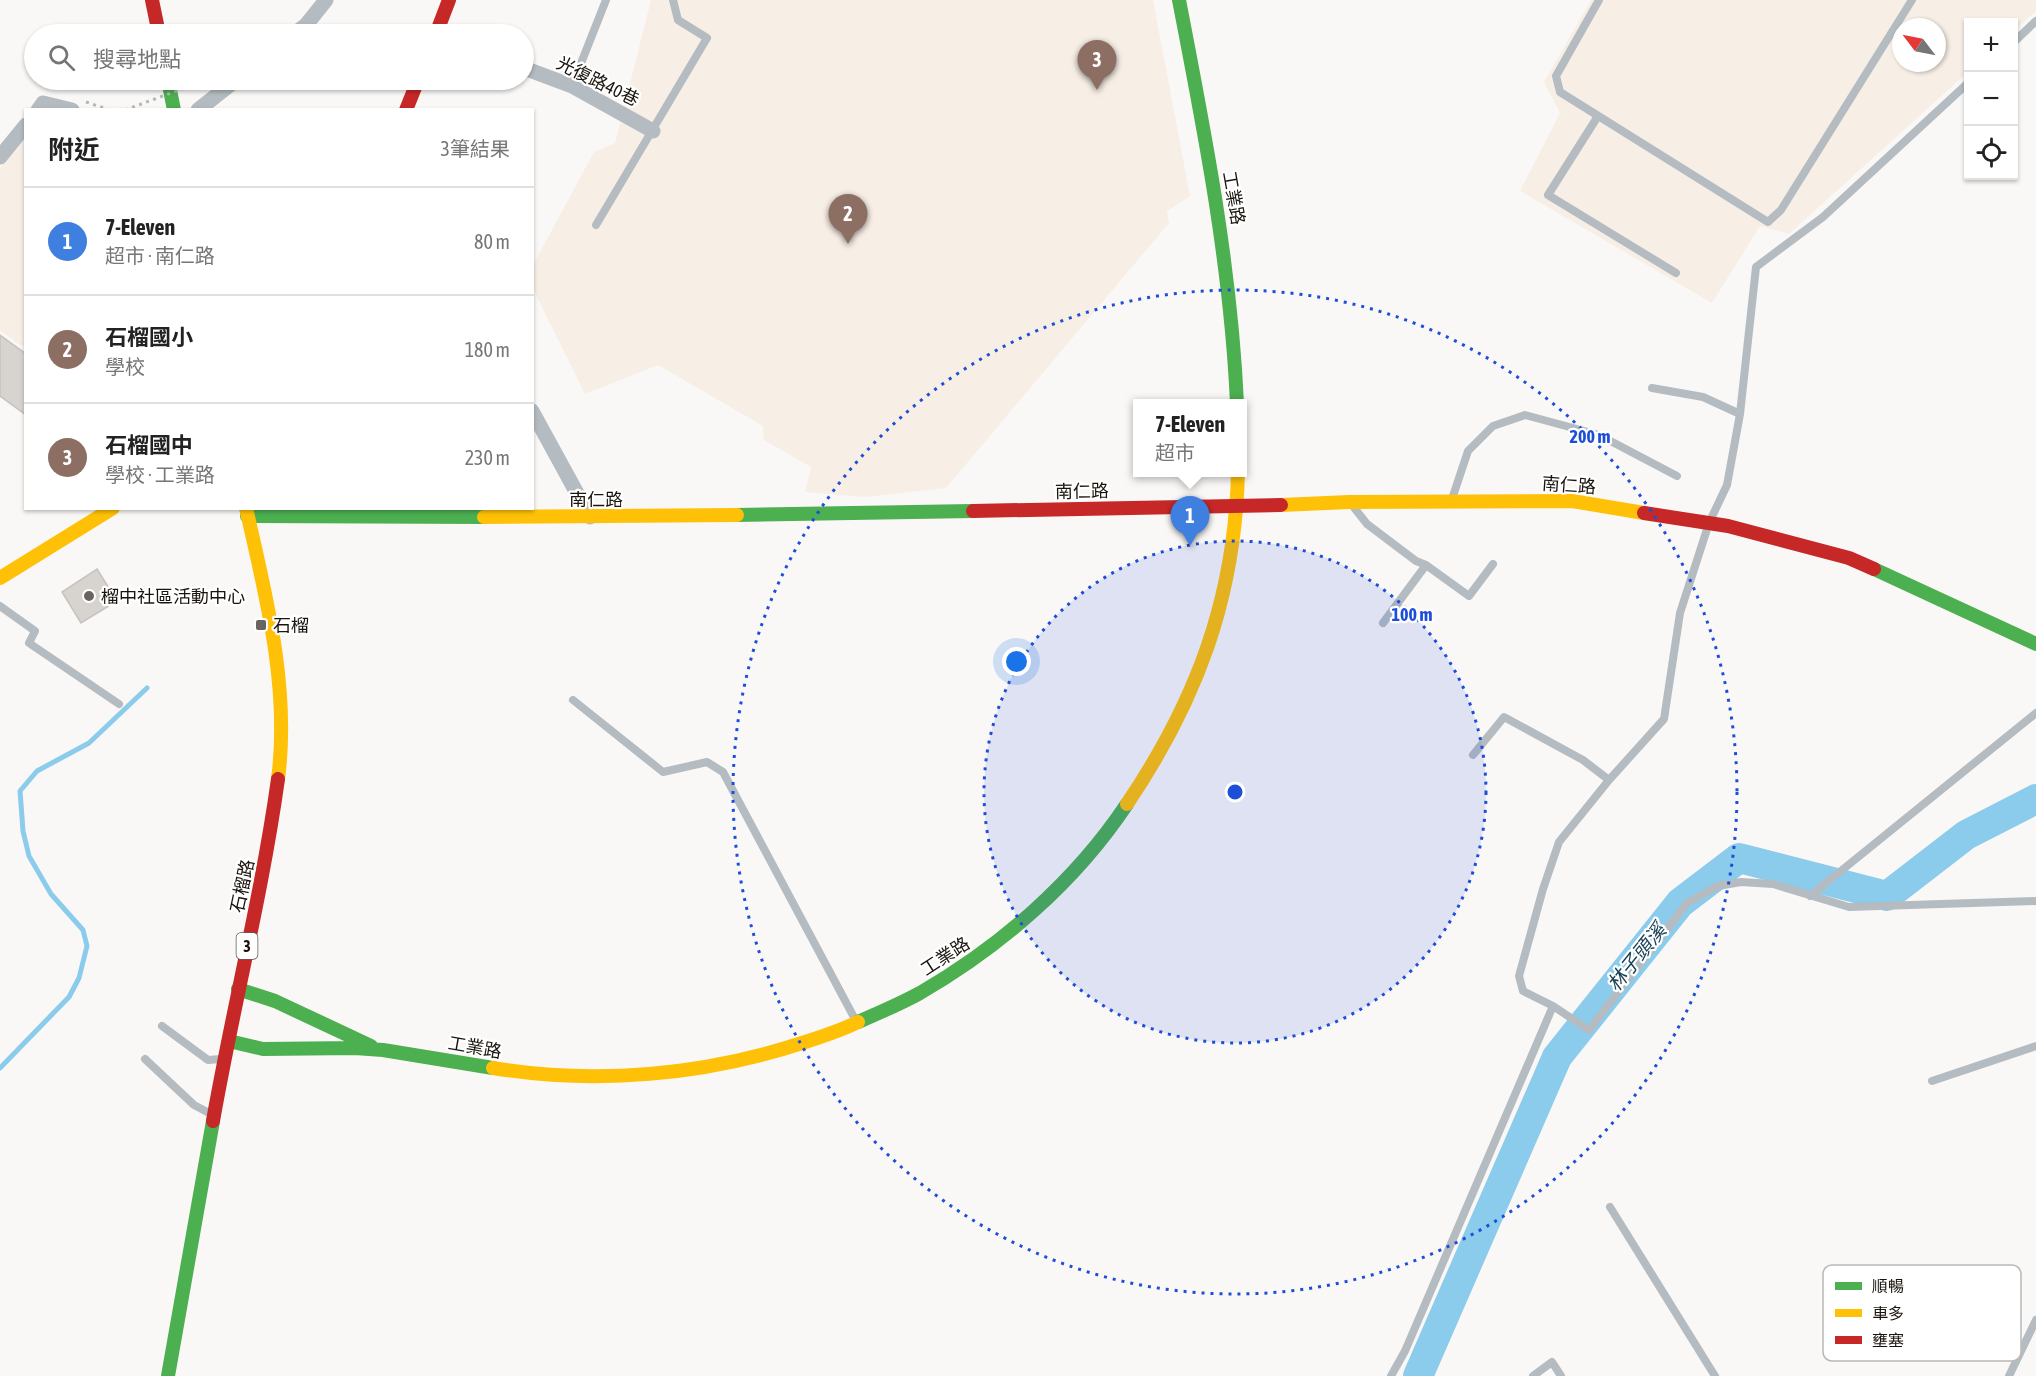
<!DOCTYPE html>
<html lang="zh-TW">
<head>
<meta charset="utf-8">
<style>
  :root { --surface:#fff; --page:#f2f2f2; --text:#222; --muted:#767676; --line:#e0e0e0; --accent:#ea580c }
  body { margin:0; font-family:"Asap Condensed","Noto Sans TC",sans-serif; background:var(--page); color:var(--text) }
  .controls { position:absolute; right:18px; top:18px; display:grid; overflow:hidden; border-radius:0px; box-shadow:0 2px 4px #0004 }
  .controls button { width:54px; height:54px; display:grid; place-items:center; padding:0; border:0; border-bottom:2px solid var(--line); background:var(--surface); color:var(--text); font:30px sans-serif }
  .compass { position:absolute; left:1892px; top:18px; width:54px; height:54px; border-radius:50%; background:var(--surface); box-shadow:0 2px 4px #0004; rotate:302deg }
  .you { position:absolute; left:1017px; top:662px; width:21px; height:21px; margin:-15px; border:4px solid #fff; border-radius:50%; background:#1a73e8; box-shadow:0 0 0 9px #1a73e833 }
  .badge { display:grid; place-items:center; width:39px; height:39px; border-radius:50%; background:var(--accent); color:#fff; font-size:20px; font-weight:700 }
  .pin { position:absolute; translate:-50% -50px; filter:drop-shadow(0 2px 3px #0008) }
  .pin::after { content:''; position:absolute; top:32px; width:21px; height:18px; background:inherit; clip-path:polygon(0 0,100% 0,50% 100%) }
  .popup { position:absolute; left:1133px; top:399px; width:114px; height:78px; box-sizing:border-box; display:grid; place-content:center; border-radius:0px; background:var(--surface); filter:drop-shadow(0 2px 4px #0005); font-size:20px; white-space:nowrap; color:var(--muted) }
  .popup b { font-size:22px; color:var(--text) }
  .popup::after { content:''; position:absolute; left:50%; top:100%; margin-left:-12px; border:12px solid transparent; border-top-color:var(--surface) }
  .list { margin:0; padding:0; list-style:none }
  h2 { display:flex; justify-content:space-between; align-items:center; height:78px; margin:0; padding:0 24px; font-size:26px }
  h2 small { font-size:20px; font-weight:400; color:var(--muted) }
  .list li { display:grid; grid-template-columns:39px 1fr auto; gap:18px; align-items:center; box-sizing:border-box; height:108px; padding:0 24px; border-top:2px solid var(--line) }
  .list b { display:block; font-size:22px; white-space:nowrap }
  .list p { margin:0; font-size:20px; white-space:nowrap; color:var(--muted) }
  .list em { font-size:20px; font-style:normal; color:var(--muted) }
  .icon { flex:none; width:33px; height:33px; fill:none; stroke:currentColor; stroke-width:2; stroke-linecap:round; stroke-linejoin:round }
  .map { position:relative; flex:none; width:2036px; height:1376px; overflow:hidden }
  .search { position:absolute; background:var(--surface); box-shadow:0 2px 4px #0004; left:24px; top:24px; width:510px; height:66px; display:flex; align-items:center; gap:15px; box-sizing:border-box; padding:0 21px; border-radius:33px; color:var(--muted); font-size:22px }
  .panel { position:absolute; background:var(--surface); box-shadow:0 2px 4px #0004; left:24px; top:108px; width:510px; height:402px; border-radius:0px }
  .map>svg:first-child { display:block }
  .built { fill:#f7eee5; fill-rule:evenodd }
  .lines { fill:none; stroke-linecap:round; stroke-linejoin:round }
  .stream { stroke:#8bcbeb; stroke-width:5 }
  .river { stroke:#8bcbeb; stroke-width:30 }
  .building { fill:#d7d3cf; stroke:#c7c2be; stroke-width:1.5 }
  .path { stroke:#b1b7b9; stroke-width:3; stroke-dasharray:3 4.5; stroke-linecap:butt }
  .lane { stroke:#b4bcc1; stroke-width:8 }
  .street { stroke:#b4bcc1; stroke-width:15 }
  .fast { stroke:#4caf50; stroke-width:14 }
  .slow { stroke:#ffc107; stroke-width:14 }
  .jam { stroke:#c62828; stroke-width:14 }
  .path-bridge { stroke:#b1b7b9; stroke-width:3; stroke-dasharray:3 4.5; stroke-linecap:butt }
  .ring { fill:none; stroke:#1d4ed8; stroke-width:3; stroke-dasharray:3 6 }
  .poi-dot { fill:#68645f; stroke:#fff; stroke-width:2 }
  .labels { text-anchor:middle; dominant-baseline:central; stroke-width:4.5; stroke-linejoin:round; paint-order:stroke }
  .shield { fill:#fff; stroke:#5f5a56; stroke-width:1.5 }
  .shield-label { font-size:16px; font-weight:bold; fill:#1a140d }
  .street-label { font-size:18px; fill:#1a140d; stroke:#fff }
  .poi-label { font-size:18px; fill:#1a140d; stroke:#fff; text-anchor:start }
  .water-label { font-size:20px; font-style:italic; fill:#1b4357; stroke:#fff }
  .key { fill:#fff; stroke:#bab8b6; stroke-width:1.5 }
  .key-label { font-size:16px; fill:#1a140d }
  .centre { fill:#1d4ed8; stroke:#fff; stroke-width:3 }
  .ring-label { font-size:18px; text-anchor:middle; font-weight:bold; fill:#1d4ed8; stroke:#fff; stroke-width:4.5; stroke-linejoin:round; paint-order:stroke }
</style>
</head>
<body>
<div class="map">
<svg width="2036" height="1376" viewBox="0 0 2036 1376">
  <rect width="100%" height="100%" fill="#faf8f6"/>
  <!-- built -->
  <path class="built" d="M651,0H1153L1190,196L1167,211L1169,223L946,488L865,497L805,492L811,467L764,440L763,426L658,365L585,394L533,289V265L594,152L615,143Z
    M1591,0H2036V11L2014,31V22H1968V72L1789,234L1760,226L1712,303L1520,191L1560,113L1544,82ZM1901,27H1937V63H1901Z
    M25,135L26,344L21,346L0,330V168Z"/>
  <g class="lines">
    <!-- stream -->
    <path class="stream" d="M0,1068L69,997L79,978L87,946L83,930L51,894L29,856L23,831L20,791L37,771L89,743L147,688"/>
    <!-- river -->
    <path class="river" d="M1418,1376L1557,1057L1680,903L1739,858L1887,896L1966,835L2036,799"/>
  </g>
  <!-- building -->
  <path class="building" d="M0,335L26,354V415L0,396Z
    M97,569L117,601L81,623L62,592Z"/>
  <g class="lines">
    <!-- path -->
    <path class="path" d="M86,102L110,110"/>
    <!-- lane -->
    <path class="lane" d="M1599,0L1556,76L1560,92L1768,222L1781,210L1912,0
      M2014,42L2036,21
      M1968,83L1823,217L1756,267L1740,414L1727,485L1709,523L1680,613L1664,719L1609,780L1559,842L1543,889L1519,976L1523,991L1553,1006L1589,1030L1687,903L1718,886L1741,882L1773,884L1849,907L2036,901
      M572,86L606,0
      M1598,116L1548,195L1676,273
      M596,225L707,38L678,20L673,0
      M1652,388L1703,397L1740,414
      M1452,499L1468,451L1493,426L1525,415L1599,435L1677,476
      M1352,505L1367,524L1416,561L1426,565L1469,596L1493,564
      M0,606L35,631L29,643L119,704
      M1383,623L1426,565
      M573,700L663,772L707,762L723,772L856,1021
      M1473,755L1504,717L1583,760L1609,780
      M1810,896L2036,713
      M162,1026L208,1060L221,1059
      M145,1059L194,1105L211,1114
      M1932,1081L2036,1046
      M1610,1207L1715,1376
      M1391,1376L1405,1351L1553,1006
      M1533,1376L1552,1362L1561,1376
      M2009,1376L2036,1320"/>
    <!-- street -->
    <path class="street" d="M294,34L306,25L326,0
      M524,68L572,86L653,131
      M38,110L43,103L72,110
      M198,110L236,80
      M0,157L26,125
      M532,411L590,517"/>
    <!-- fast -->
    <path class="fast" d="M1179,0C1205,134 1231,267 1237,404
      M168,80L174,110
      M737,515L973,511
      M247,516L484,517
      M1874,569L2036,644
      M238,989L275,1001L371,1046
      M858,1022C879,1013 900,1004 920,993C1001,946 1075,882 1127,804
      M229,1041L263,1049L355,1048L383,1050L493,1068
      M168,1376L213,1121"/>
    <!-- slow -->
    <path class="slow" d="M1281,505L1349,502L1572,501L1644,513
      M246,508C266,596 290,688 278,779
      M484,517L737,515
      M0,578L113,508
      M1127,804C1197,700 1235,598 1238,472
      M493,1068C596,1085 704,1075 802,1043C821,1037 840,1031 858,1022"/>
    <!-- jam -->
    <path class="jam" d="M152,0L159,34
      M436,34L449,0
      M406,110L418,80
      M973,511L1281,505
      M1644,513L1728,526L1849,558L1874,569
      M213,1121C233,1007 262,894 278,779"/>
    <!-- path-bridge -->
    <path class="path-bridge" d="M125,110L206,80"/>
  </g>
  <!-- distance rings -->
  <circle cx="1235" cy="792" r="251" fill="#1d4ed8" fill-opacity=".12"/>
  <g class="ring">
    <circle cx="1235" cy="792" r="251"/>
    <circle cx="1235" cy="792" r="502"/>
  </g>
  <!-- markers -->
  <g class="poi-dot">
    <circle cx="89" cy="596" r="6"/>
    <rect x="255" y="619" width="12" height="12" rx="3"/>
  </g>
  <g class="labels">
    <!-- shield labels -->
    <rect class="shield" x="236.5" y="933" width="21" height="26" rx="4.5"/>
    <g class="shield-label">
      <text x="247" y="946">3</text>
    </g>
    <!-- street labels -->
    <g class="street-label">
      <text transform="translate(598 81) rotate(26)">光復路40巷</text>
      <text transform="translate(1234 198) rotate(80)">工業路</text>
      <text transform="translate(1569 485) rotate(4)">南仁路</text>
      <text transform="translate(1082 491) rotate(-1)">南仁路</text>
      <text x="596" y="499">南仁路</text>
      <text transform="translate(242 886) rotate(-78)">石榴路</text>
      <text transform="translate(945 956) rotate(-33)">工業路</text>
      <text transform="translate(475 1047) rotate(10)">工業路</text>
    </g>
    <!-- poi labels -->
    <g class="poi-label">
      <text x="101" y="596">榴中社區活動中心</text>
      <text x="273" y="625">石榴</text>
    </g>
    <!-- water labels -->
    <g class="water-label">
      <text transform="translate(1636 957) rotate(-51)">林子頭溪</text>
    </g>
  </g>
  <!-- legend -->
  <rect x="1823" y="1265" width="198" height="96" rx="9" class="key"/>
  <rect x="1835" y="1282" width="27" height="8" fill="#4caf50"/>
  <rect x="1835" y="1309" width="27" height="8" fill="#ffc107"/>
  <rect x="1835" y="1336" width="27" height="8" fill="#c62828"/>
  <g class="key-label">
    <text x="1872" y="1292">順暢</text>
    <text x="1872" y="1319">車多</text>
    <text x="1872" y="1346">壅塞</text>
  </g>
  <circle cx="1235" cy="792" r="9" class="centre"/>
  <g class="ring-label">
    <text x="1590" y="443">200 m</text>
    <text x="1412" y="621">100 m</text>
  </g>
</svg>
<div class="controls">
<button>+</button>
<button>−</button>
<button><svg class="icon" aria-label="locate" viewBox="0 0 24 24"><circle cx="12" cy="12" r="6"/><path d="M12 2v4M12 18v4M2 12h4M18 12h4"/></svg></button>
</div>
<svg class="compass" viewBox="-18 -18 36 36"><path d="M0-13l5 13h-10z" fill="#e53935"/><path d="M0 13l5-13h-10z" fill="#767676"/></svg>
<div class="you"></div>
<div class="pin badge" style="left:1190px;top:546px;background:#3f7fe0">1</div>
<div class="popup"><b>7-Eleven</b>超市</div>
<div class="pin badge" style="left:848px;top:244px;background:#8d6e63">2</div>
<div class="pin badge" style="left:1097px;top:90px;background:#8d6e63">3</div>
<div class="search"><svg class="icon" aria-label="search" viewBox="0 0 24 24"><circle cx="10" cy="10" r="6"/><path d="M15 15l6 6"/></svg>搜尋地點</div>
<section class="panel">
<h2>附近<small>3筆結果</small></h2>
<ul class="list">
<li><span class="badge" style="background:#3f7fe0">1</span><div><b>7-Eleven</b><p>超市 · 南仁路</p></div><em>80 m</em></li>
<li><span class="badge" style="background:#8d6e63">2</span><div><b>石榴國小</b><p>學校</p></div><em>180 m</em></li>
<li><span class="badge" style="background:#8d6e63">3</span><div><b>石榴國中</b><p>學校 · 工業路</p></div><em>230 m</em></li>
</ul>
</section>
</div>
</body>
</html>
